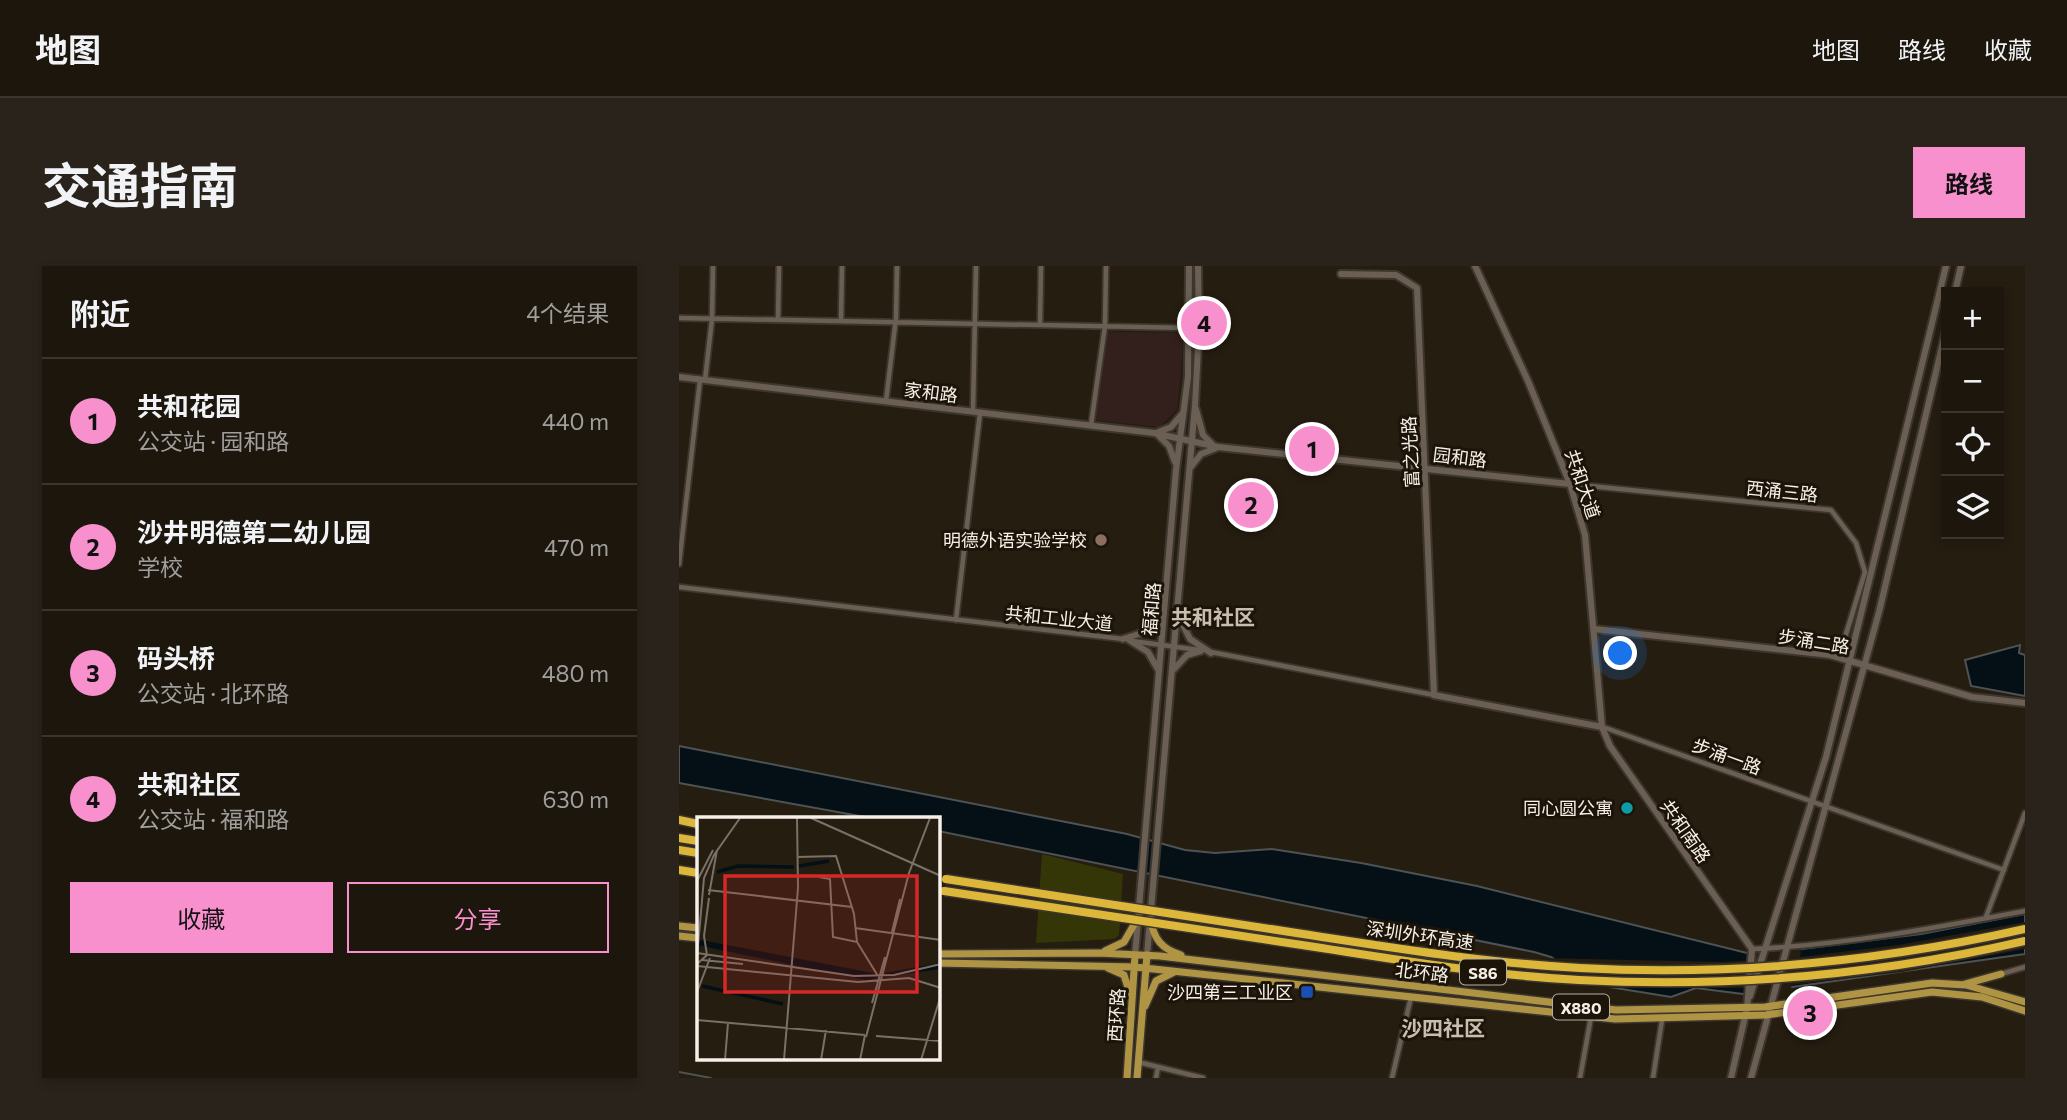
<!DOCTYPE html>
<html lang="zh">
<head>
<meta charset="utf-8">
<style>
  :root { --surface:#1c160d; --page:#29231b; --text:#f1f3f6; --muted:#a09f9d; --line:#3a352e; --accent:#f790cd }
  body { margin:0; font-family:Commissioner,"Noto Sans SC",sans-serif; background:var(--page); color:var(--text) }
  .controls { position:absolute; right:21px; top:21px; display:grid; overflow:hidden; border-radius:0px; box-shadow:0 4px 10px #0003 }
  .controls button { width:63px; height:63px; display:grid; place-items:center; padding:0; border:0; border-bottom:2px solid var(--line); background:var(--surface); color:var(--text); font:35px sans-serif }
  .you { position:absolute; left:942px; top:388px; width:24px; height:24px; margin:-18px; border:5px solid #fff; border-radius:50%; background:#1a73e8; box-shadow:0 0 0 10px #1a73e833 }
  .badge { display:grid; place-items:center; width:46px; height:46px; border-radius:50%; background:var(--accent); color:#111; font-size:23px; font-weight:700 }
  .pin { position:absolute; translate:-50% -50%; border:4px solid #fff; box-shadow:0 2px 7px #0006 }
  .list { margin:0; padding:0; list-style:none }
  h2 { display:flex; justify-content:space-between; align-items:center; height:91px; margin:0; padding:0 28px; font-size:30px }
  h2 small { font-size:23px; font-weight:400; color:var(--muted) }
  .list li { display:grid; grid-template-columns:46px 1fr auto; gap:21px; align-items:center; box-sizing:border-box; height:126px; padding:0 28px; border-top:2px solid var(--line) }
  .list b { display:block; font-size:26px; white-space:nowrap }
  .list p { margin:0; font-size:23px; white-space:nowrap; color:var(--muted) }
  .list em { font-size:23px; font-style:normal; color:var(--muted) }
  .actions { display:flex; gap:14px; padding:21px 28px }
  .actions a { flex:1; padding:16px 0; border:2px solid var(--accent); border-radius:0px; text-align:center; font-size:24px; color:var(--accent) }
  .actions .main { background:var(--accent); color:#111 }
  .icon { flex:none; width:38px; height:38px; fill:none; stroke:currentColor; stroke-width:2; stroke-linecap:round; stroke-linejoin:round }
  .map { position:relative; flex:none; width:1346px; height:812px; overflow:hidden; border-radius:0px }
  header { display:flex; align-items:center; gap:42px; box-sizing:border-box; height:98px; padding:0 35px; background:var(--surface); border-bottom:2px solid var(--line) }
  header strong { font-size:33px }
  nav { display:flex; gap:38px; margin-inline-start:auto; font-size:24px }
  .intro { display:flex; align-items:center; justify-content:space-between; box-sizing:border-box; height:168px; padding:0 42px }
  h1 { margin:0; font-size:49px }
  .button { padding:18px 32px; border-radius:0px; background:var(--accent); color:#111; font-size:24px; font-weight:700 }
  main { display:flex; gap:42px; padding:0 42px }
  aside { flex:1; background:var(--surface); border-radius:0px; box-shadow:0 4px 10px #0003 }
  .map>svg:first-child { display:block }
  .commercial { fill:#33201d }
  .green { fill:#343608 }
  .water { fill:#041015; stroke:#4d5354; stroke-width:2 }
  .pier { fill:#261d11 }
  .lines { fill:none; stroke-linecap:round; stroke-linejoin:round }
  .stream { stroke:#4d5354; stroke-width:2 }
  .street-casing { stroke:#3c362f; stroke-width:8 }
  .secondary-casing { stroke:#3c362f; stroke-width:10 }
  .primary-casing { stroke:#3c362f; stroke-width:10 }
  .highway-casing { stroke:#3c362f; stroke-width:11 }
  .street { stroke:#6a5f52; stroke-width:4.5 }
  .secondary { stroke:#6a5f52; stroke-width:6 }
  .primary { stroke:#af9444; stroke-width:7 }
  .highway { stroke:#ddb73a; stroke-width:8 }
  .highway-bridge-casing { stroke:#3c362f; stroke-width:11; stroke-linecap:butt }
  .highway-bridge { stroke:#ddb73a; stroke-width:8 }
  .education-dot { fill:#8d6e63; stroke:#1c1408; stroke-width:2.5 }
  .culture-dot { fill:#0f9aa8; stroke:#1c1408; stroke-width:2.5 }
  .transit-dot { fill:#1a4fb4; stroke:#1c1408; stroke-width:2.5 }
  .labels { text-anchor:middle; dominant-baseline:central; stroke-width:6; stroke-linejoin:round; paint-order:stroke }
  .shield { fill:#1c1408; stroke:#b5aea5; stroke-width:2 }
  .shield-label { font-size:16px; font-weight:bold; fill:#f6f0e8 }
  .street-label { font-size:18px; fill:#f6f0e8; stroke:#1c1408 }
  .poi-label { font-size:18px; fill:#f6f0e8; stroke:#1c1408; text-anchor:end }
  .quarter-label { font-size:21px; font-weight:bold; fill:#c9bdae; stroke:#1c1408 }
  .inset-river { fill:none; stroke:#041015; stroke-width:3.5 }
  .inset-road { fill:none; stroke:#797167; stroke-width:2 }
  .view { fill:#d62828; fill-opacity:0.15; stroke:#d62828; stroke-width:3.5 }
  .inset-edge { fill:none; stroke:#f6f0e8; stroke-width:3.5 }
</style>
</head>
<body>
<header>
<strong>地图</strong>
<nav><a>地图</a><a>路线</a><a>收藏</a></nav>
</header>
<div class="intro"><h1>交通指南</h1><a class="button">路线</a></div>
<main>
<aside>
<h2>附近<small>4个结果</small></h2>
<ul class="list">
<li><span class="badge">1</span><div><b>共和花园</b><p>公交站 · 园和路</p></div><em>440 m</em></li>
<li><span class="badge">2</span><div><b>沙井明德第二幼儿园</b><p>学校</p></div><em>470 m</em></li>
<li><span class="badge">3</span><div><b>码头桥</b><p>公交站 · 北环路</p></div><em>480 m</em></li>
<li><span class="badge">4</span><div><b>共和社区</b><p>公交站 · 福和路</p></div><em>630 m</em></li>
</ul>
<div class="actions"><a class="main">收藏</a><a>分享</a></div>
</aside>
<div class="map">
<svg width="1346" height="812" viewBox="0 0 1346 812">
  <rect width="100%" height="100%" fill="#261d11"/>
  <!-- commercial -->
  <path class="commercial" d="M428,66L505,67L498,144L480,161L416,154Z"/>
  <!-- green -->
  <path class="green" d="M363,588L444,608L440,669L435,673L357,677Z"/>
  <!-- water -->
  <path class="water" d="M1341,379L1340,387L1346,389V430L1292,420L1286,394Z
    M0,480L448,568L506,584L536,587L593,583L682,597L798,620L1076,689L1242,668L1346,648V688L1064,728L1017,722L992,731L912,718L872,691L855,686L259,565V553H197L0,517Z"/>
  <!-- pier -->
  <path class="pier" d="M1346,656V683L1223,706L1113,719L1111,725L1065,731L1067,722H911L864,692L1044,696L1074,694L1077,686L1123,680L1121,691L1219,679Z"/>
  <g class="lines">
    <!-- stream -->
    <path class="stream" d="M0,806L32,812"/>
    <!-- street casing -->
    <g class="street-casing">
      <path id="street" d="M0,52L511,62
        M99,54L100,0
        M162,55L163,0
        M361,59L362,0
        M26,114L33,53L34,0
        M207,135L217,52L218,0
        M294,145L297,0
        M412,159L426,60L427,0
        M891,218L1152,244L1177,277L1186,306L1160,391
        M0,298L21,114
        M0,321L444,373
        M277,354L301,147
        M453,375L520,384
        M532,386L755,429
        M924,461L1325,604
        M1307,651L1346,547
        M1073,683C1165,679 1256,662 1346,645
        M1322,708L1346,701
        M459,796L524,812
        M477,812L479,801
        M713,812L732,731
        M901,812L912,751
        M974,812L983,754"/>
    </g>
    <!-- secondary casing -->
    <g class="secondary-casing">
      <path id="secondary" d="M796,0L849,115L891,218L906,269L923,461L931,480L1073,683L1068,742L1052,812
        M662,8L717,9L738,22L755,429L923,461
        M1276,26L1282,0
        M0,111L475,167L539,181L891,218
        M517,143L524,169L534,179
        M477,167L492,161L504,147
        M480,170L490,180L496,196
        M511,202L522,188L537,182
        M500,351L511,373L532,387
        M915,363L1151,389L1293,431L1346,437
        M444,373L466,366L484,346
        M450,374L469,386L480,405
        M495,403L508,389L522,385
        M456,689L497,204L509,111L510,0
        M468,689L516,139L520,63L519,0
        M1071,730L1147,491L1267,0
        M1072,812L1200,346L1267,64"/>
    </g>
    <!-- primary casing -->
    <g class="primary-casing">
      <path id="primary" d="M472,653C474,673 483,683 502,689
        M0,660L19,662
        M0,670L19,672
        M426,685L445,676L460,650
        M259,688L420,687L481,690L937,744L1086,741L1253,717L1287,719L1346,736
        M259,697L456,701L936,753L1087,749L1253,726L1303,731L1346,745
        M429,702L445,709L451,728
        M1286,718L1322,708
        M466,740L477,715L495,706
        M448,812L456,689
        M458,812L468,689"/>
    </g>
    <!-- highway casing -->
    <g class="highway-casing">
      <path id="highway" d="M0,554L19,558
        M0,572L19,575
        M0,584L19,587
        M0,604L19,607"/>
    </g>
    <!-- street -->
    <use href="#street" class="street"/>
    <!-- secondary -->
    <use href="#secondary" class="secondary"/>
    <!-- primary -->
    <use href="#primary" class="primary"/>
    <!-- highway -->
    <use href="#highway" class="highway"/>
    <!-- highway-bridge casing -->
    <g class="highway-bridge-casing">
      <path id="highway-bridge" d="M267,613C386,631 505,650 624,668C716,682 807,697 901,702C1050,710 1200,696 1346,663
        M265,625C384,643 504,661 623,679C715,693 806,709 900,714C1049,722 1200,709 1346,675"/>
    </g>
    <!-- highway-bridge -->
    <use href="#highway-bridge" class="highway-bridge"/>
  </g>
  <!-- markers -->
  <circle class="education-dot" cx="422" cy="274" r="7"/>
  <circle class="culture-dot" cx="948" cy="542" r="7"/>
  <rect class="transit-dot" x="621" y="719" width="14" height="14" rx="3.5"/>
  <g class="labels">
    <!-- shield labels -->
    <g class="shield">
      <rect x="781" y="693.5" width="46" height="25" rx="5"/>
      <rect x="874" y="728.5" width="56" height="25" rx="5"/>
    </g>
    <g class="shield-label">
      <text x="804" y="706">S86</text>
      <text x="902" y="741">X880</text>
    </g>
    <!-- street labels -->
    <g class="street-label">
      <text transform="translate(252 126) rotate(7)">家和路</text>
      <text transform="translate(731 186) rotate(-93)">富之光路</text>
      <text transform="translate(781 191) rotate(7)">园和路</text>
      <text transform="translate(904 218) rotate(71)">共和大道</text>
      <text transform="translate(1103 225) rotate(6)">西涌三路</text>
      <text transform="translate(472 343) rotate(-85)">福和路</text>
      <text transform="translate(380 352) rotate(6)">共和工业大道</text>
      <text transform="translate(1135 375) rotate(9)">步涌二路</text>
      <text transform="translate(1048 490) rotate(20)">步涌一路</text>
      <text transform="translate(1007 565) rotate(55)">共和南路</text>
      <text transform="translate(741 669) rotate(8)">深圳外环高速</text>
      <text transform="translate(743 706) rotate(7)">北环路</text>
      <text transform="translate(437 749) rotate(-86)">西环路</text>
    </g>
    <!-- poi labels -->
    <g class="poi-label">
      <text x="408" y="274">明德外语实验学校</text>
      <text x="934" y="542">同心圆公寓</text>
      <text x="614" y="726">沙四第三工业区</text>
    </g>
    <!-- quarter labels -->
    <g class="quarter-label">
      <text x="534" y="350">共和社区</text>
      <text x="764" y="761">沙四社区</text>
    </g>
  </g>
  <!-- overview -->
  <g transform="translate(18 551)">
    <rect width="243" height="243" fill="#261d11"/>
    <path d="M4,123L181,157L243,146V152L169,163L0,128Z" fill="#041015"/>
    <path class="inset-river" d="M102,49L132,44M20,55L41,49L97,50M5,169L86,187"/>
    <path class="inset-road" d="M114,1L244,59M100,40L139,39L157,97L160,125L181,159M122,60L133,62L136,120L160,125M0,64L16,33M11,73L155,90M12,78L20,33M158,111L244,123M195,115L203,82M0,136L157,159L197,158L244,147M0,140L7,61L17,38L43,1M5,143L46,147M0,147L10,138L7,119L12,81M0,149L161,165L212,161L244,171M0,175L13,141M175,186L188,140M0,203L168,218M179,219L244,224M169,220L212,56L233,1M28,243L31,206M87,243L101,71L100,1M124,243L129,213M163,243L168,218M224,243L244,178"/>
    <path class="view" d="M28,59H220V175H28Z"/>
    <rect width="243" height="243" class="inset-edge"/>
  </g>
</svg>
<div class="controls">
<button>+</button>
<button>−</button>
<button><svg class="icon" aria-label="locate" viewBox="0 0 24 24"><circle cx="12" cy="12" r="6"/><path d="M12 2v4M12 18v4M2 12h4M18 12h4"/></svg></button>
<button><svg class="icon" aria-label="layers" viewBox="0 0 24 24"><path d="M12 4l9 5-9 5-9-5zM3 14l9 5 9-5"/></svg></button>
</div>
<div class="you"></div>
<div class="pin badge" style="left:633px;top:183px">1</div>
<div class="pin badge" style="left:572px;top:239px">2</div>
<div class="pin badge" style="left:1131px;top:747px">3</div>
<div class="pin badge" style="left:525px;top:57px">4</div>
</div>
</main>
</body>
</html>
